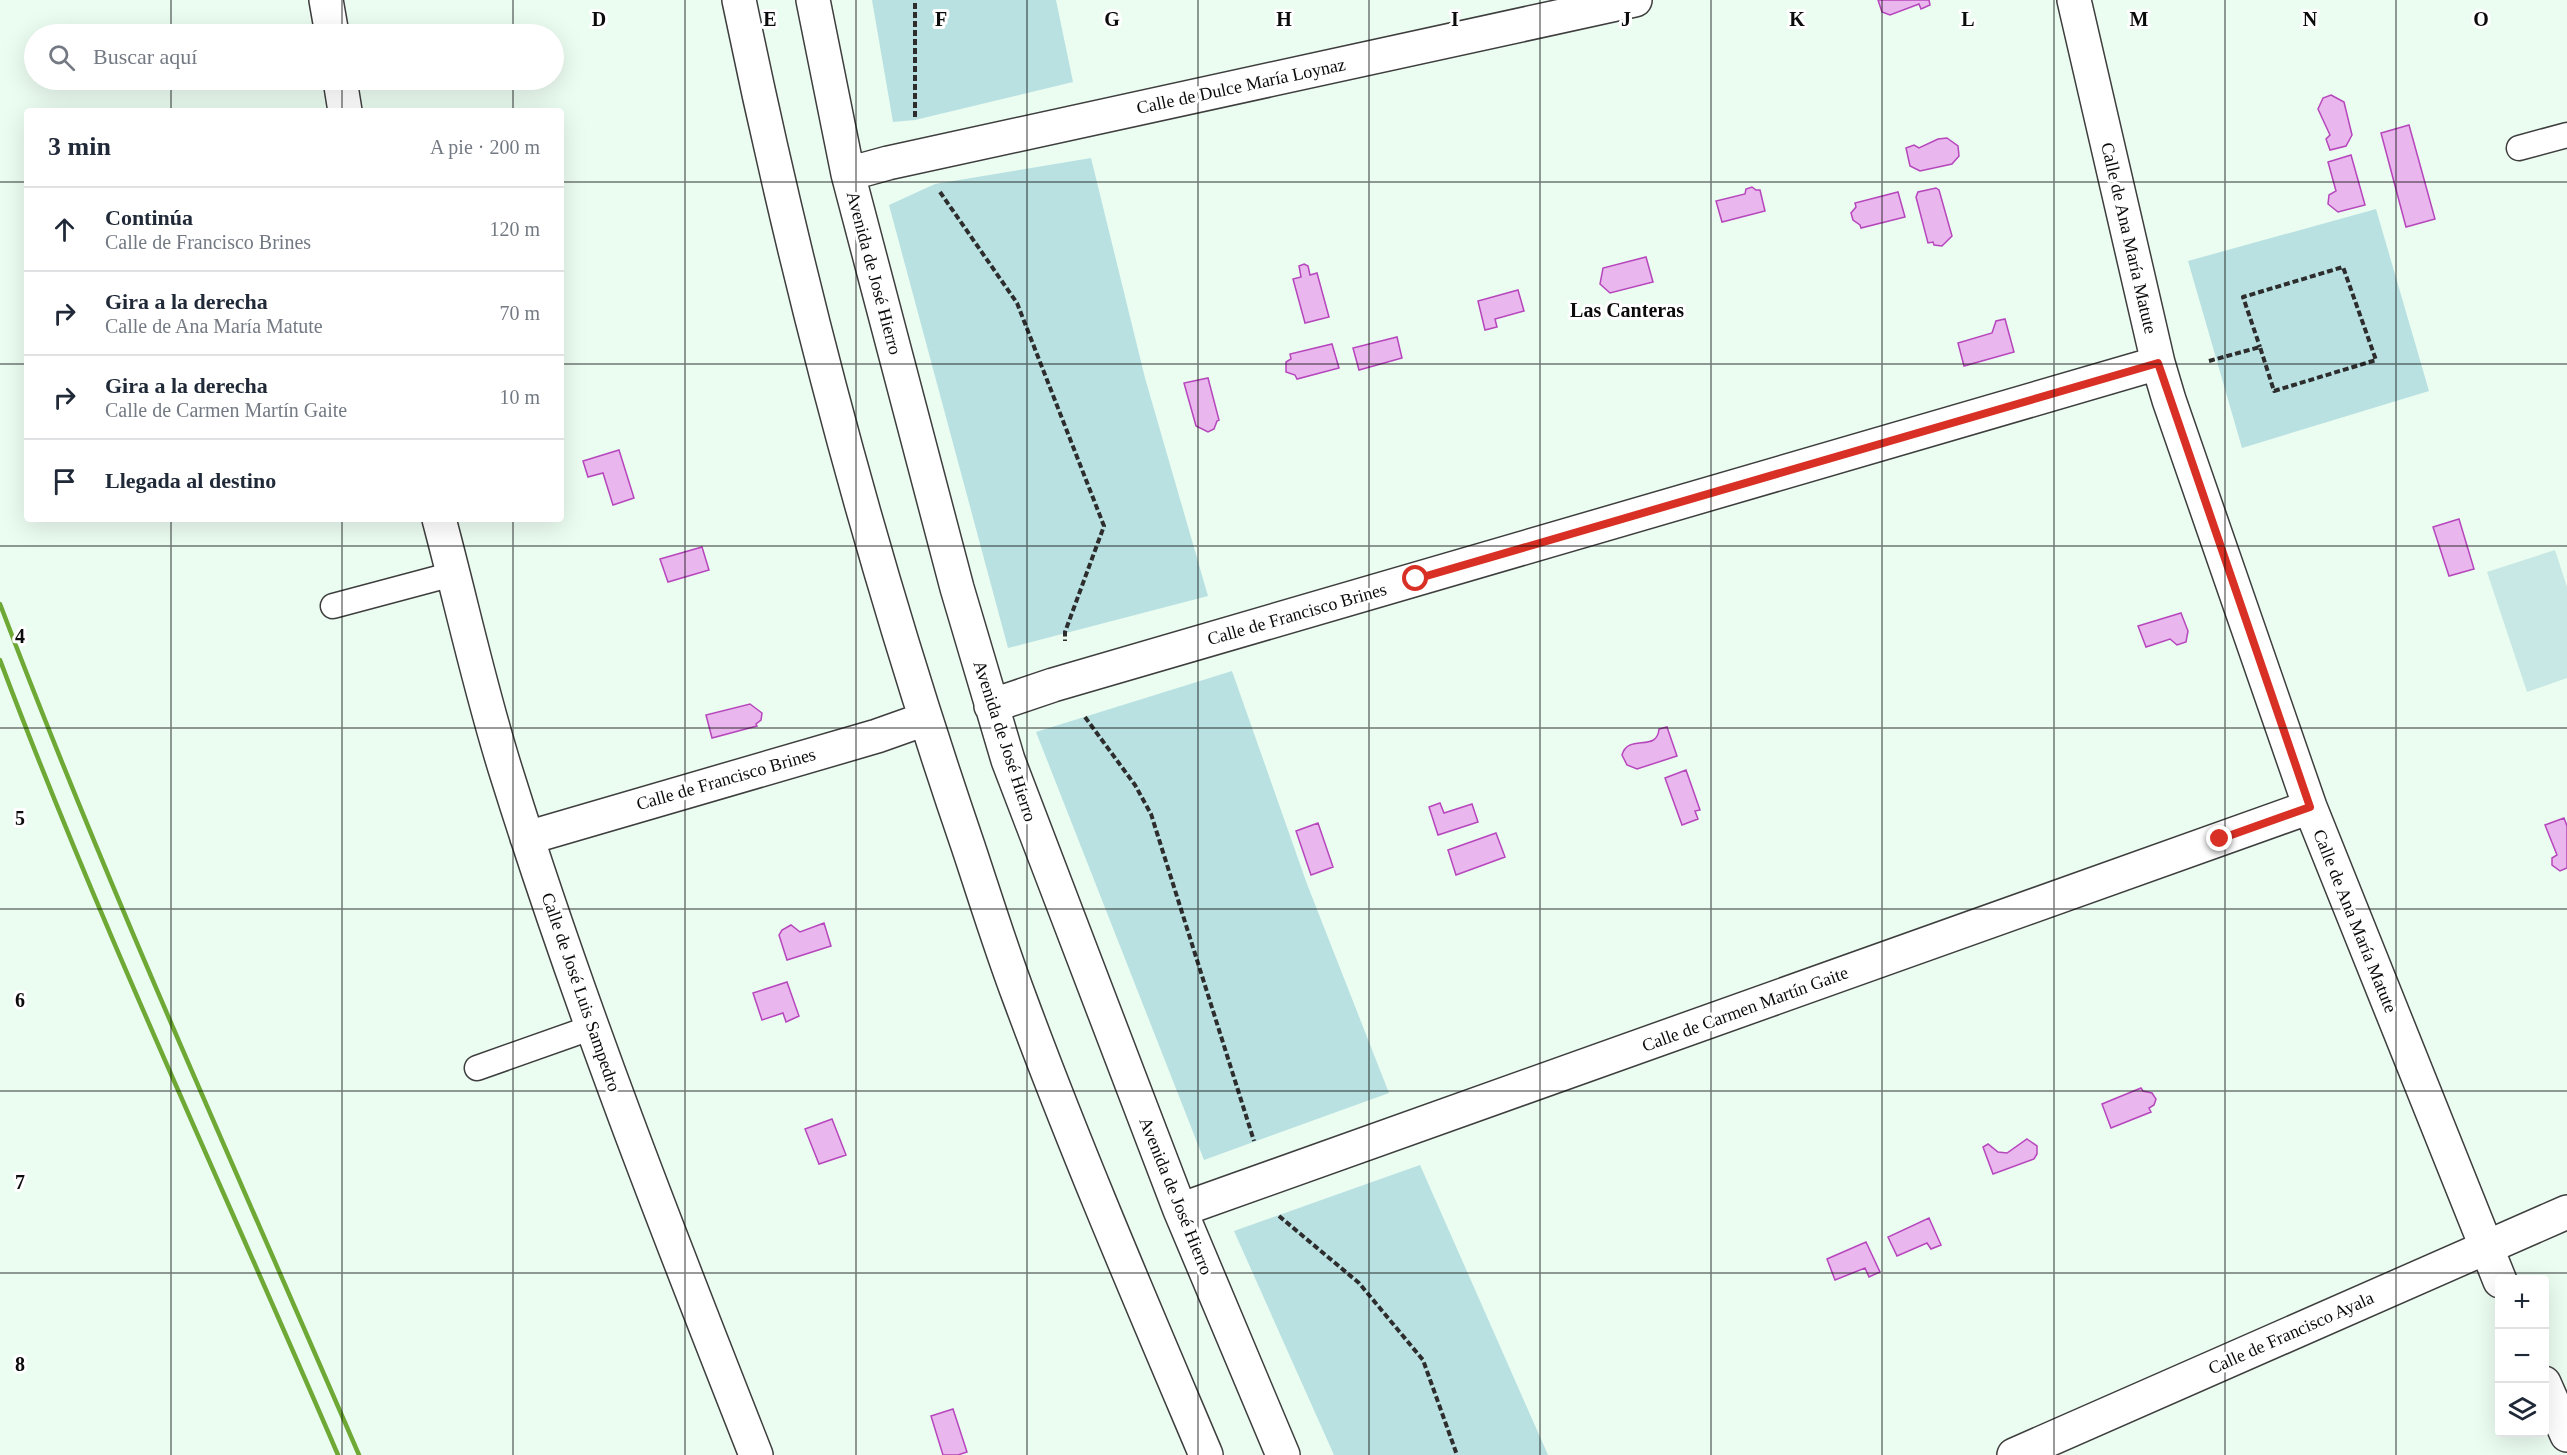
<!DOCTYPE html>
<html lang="es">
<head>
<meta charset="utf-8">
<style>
  :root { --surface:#fff; --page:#f2f2f3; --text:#1f2937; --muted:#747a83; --line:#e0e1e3 }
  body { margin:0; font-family:Georgia,serif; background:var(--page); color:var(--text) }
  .controls { position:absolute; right:18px; bottom:18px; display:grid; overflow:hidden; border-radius:6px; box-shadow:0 6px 24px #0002 }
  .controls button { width:54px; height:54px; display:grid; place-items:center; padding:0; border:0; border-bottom:2px solid var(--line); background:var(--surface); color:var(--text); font:30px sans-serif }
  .stop { position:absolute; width:18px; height:18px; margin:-14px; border:4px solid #d93025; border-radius:50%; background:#fff }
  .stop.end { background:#d93025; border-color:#fff; box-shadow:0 2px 6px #0008 }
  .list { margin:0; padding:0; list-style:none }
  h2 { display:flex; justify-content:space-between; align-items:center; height:78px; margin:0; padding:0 24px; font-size:26px }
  h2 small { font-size:20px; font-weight:400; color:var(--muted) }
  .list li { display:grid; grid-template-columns:39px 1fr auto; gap:18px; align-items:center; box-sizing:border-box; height:84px; padding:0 24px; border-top:2px solid var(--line) }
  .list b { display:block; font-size:22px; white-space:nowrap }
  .list p { margin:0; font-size:20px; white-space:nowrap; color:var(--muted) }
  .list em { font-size:20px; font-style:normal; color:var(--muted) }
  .icon { flex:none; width:33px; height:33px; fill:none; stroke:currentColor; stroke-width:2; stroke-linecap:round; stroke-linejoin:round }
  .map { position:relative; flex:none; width:2567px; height:1455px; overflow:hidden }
  .search { position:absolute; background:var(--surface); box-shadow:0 6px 24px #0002; left:24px; top:24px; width:540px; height:66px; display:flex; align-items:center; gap:15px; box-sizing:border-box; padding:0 21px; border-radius:33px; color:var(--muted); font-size:22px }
  .panel { position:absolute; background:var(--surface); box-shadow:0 6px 24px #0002; left:24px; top:108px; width:540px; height:414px; border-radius:6px }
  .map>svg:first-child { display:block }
  .green { fill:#b9e1e2 }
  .pitch { fill:#c7e8e4 }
  .water { fill:#eab6ee; stroke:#b646bb; stroke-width:1.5 }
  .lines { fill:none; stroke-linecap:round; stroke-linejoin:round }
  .lane-casing { stroke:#3e3e3e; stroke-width:27 }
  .street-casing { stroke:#3e3e3e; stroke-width:36 }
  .path { stroke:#2d2d2d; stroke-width:4; stroke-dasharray:6 3; stroke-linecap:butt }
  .lane { stroke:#fff; stroke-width:24 }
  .street { stroke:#fff; stroke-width:33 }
  .rail { stroke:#6ea835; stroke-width:4.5 }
  .route { stroke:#d93025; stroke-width:8 }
  .grid { fill:none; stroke:#0b0b0b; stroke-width:1.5; stroke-opacity:0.55 }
  .labels { text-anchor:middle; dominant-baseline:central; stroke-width:6; stroke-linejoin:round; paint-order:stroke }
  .street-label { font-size:18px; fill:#0b0b0b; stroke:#fff }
  .neighbourhood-label { font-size:20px; font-weight:bold; fill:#0b0b0b; stroke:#fff }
  .grid-label { font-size:20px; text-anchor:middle; font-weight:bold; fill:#0b0b0b; stroke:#fff; stroke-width:6; stroke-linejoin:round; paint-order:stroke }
</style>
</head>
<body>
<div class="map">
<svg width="2567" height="1455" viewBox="0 0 2567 1455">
  <rect width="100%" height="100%" fill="#ebfcf1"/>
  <!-- green -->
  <path class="green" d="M872,0H1056L1073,82L915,120L893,122Z
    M1091,158L1145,378L1208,596L1008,648L889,205L935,184Z
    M2376,209L2429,391L2242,448L2188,261Z
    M1232,671L1307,884L1389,1093L1204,1160L1036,732Z
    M1420,1165L1548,1455H1334L1234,1231Z"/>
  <!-- pitch -->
  <path class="pitch" d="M2555,550L2567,587V678L2527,692L2487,572Z"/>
  <!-- water -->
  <path class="water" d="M1878,0H1929L1930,5L1921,9L1919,4L1890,15L1882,12Z
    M2331,95L2344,102L2352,135L2346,146L2330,150L2326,139L2330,135L2318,109L2323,98Z
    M2409,125L2435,219L2406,227L2381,133Z
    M1947,138L1958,146L1959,156L1952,164L1920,171L1910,166L1906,148L1914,145L1919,148L1938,139Z
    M2351,155L2365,205L2338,212L2328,204L2329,195L2336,191L2328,162Z
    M1752,187L1756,190H1760L1765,211L1722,222L1716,201L1745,194L1746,189Z
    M1936,188L1939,190L1952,236L1942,246L1934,245L1933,242L1928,243L1916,197L1918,192Z
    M1898,192L1905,217L1861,228L1860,225L1853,220L1851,213L1856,207L1855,203Z
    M1646,257L1653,282L1610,293L1600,284L1603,268Z
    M1304,264L1308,266L1310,275L1317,273L1329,317L1305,323L1293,279L1301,277L1299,266Z
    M1518,290L1524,311L1495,319L1497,327L1485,330L1478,301Z
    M2005,319L2014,352L1964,366L1958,343L1992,333L1996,321Z
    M1397,337L1402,358L1359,370L1353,348Z
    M1332,344L1339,368L1297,379L1295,375L1286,372V362L1291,359L1290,354Z
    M1208,378L1219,420L1217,421L1214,429L1208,432L1196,426L1184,383Z
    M619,450L634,498L613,505L603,473L588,477L583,461Z
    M2459,519L2474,569L2449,576L2433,527Z
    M702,547L709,570L668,582L660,559Z
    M2181,613L2188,631L2186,642L2177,645L2170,639L2146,647L2138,626Z
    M750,704L762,713L761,720L756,724L757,726L712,738L706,715Z
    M1667,727L1677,756L1637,769L1627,765L1622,755C1628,733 1657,753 1659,729Z
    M1686,770L1700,810L1695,811L1698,819L1682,825L1665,778Z
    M1440,803L1444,813L1472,804L1478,822L1438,835L1429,807Z
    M2564,818L2567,826V868L2560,871L2552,865V858L2557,855L2545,825Z
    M1318,823L1333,867L1311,875L1296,831Z
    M1496,833L1505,857L1456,875L1448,850Z
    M824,923L831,946L787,960L779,935L782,930L791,925L800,932Z
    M787,982L799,1016L786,1022L783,1013L762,1020L753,993Z
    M2141,1088L2143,1091L2152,1093L2156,1099L2154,1105L2149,1108L2151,1112L2111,1128L2102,1104Z
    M832,1119L846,1155L819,1164L805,1129Z
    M2027,1139L2037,1146V1154L2034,1159L1993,1174L1983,1147L1988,1144L1998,1152L2007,1153Z
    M1929,1218L1941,1245L1931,1249L1927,1243L1897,1256L1888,1237Z
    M1866,1242L1880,1272L1869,1277L1865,1268L1835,1280L1827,1259Z
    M953,1409L967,1452L958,1455H943L931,1416Z"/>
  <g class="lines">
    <!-- lane casing -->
    <g class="lane-casing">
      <path id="lane" d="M2519,148L2567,135
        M333,606L453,574
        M477,1068L593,1027"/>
    </g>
    <!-- street casing -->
    <g class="street-casing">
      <path id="street" d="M326,0L332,34
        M739,0C798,286 873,569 968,846C985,897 1001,949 1020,999C1077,1153 1142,1304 1206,1455
        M813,0L848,174L957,588L1008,760L1180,1210L1283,1455
        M2074,0L2158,363L2169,400L2310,807L2500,1281
        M340,80L345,111
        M848,174L888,163L1635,0
        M439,519C462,605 481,694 508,778C580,1008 668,1232 756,1455
        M991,706L1053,685L2158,363
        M527,838L877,736L925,719
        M1180,1210L2310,807
        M2544,1383L2567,1435
        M2014,1455L2567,1212"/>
    </g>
    <!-- path -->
    <path class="path" d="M915,117V0
      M940,192L1017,303L1104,526L1065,632V641
      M2209,361L2260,347L2274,391L2376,360L2343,267L2243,297L2260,347
      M1085,717L1135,785L1151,814L1254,1141
      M1279,1216L1359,1283L1423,1360L1457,1455"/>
    <!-- lane -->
    <use href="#lane" class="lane"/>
    <!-- street -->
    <use href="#street" class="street"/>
    <!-- rail -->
    <path class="rail" d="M0,604C109,892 237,1172 359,1455
      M0,660C101,929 225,1191 338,1455"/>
  </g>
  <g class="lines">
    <!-- route -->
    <path class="route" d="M1416,579L2158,363L2310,807L2220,839"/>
  </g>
  <!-- grid -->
  <path class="grid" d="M171,0V34M342,0V34M513,0V34M685,0V1455M856,0V1455M1027,0V1455M1198,0V1455M1369,0V1455M1540,0V1455M1711,0V1455M1882,0V1455M2054,0V1455M2225,0V1455M2396,0V1455M171,80V111M342,80V111M513,80V111M0,182H27M561,182H2567M0,364H27M561,364H2567M171,519V1455M342,519V1455M513,519V1455M0,546H2567M0,728H2567M0,909H2567M0,1091H2567M0,1273H2567"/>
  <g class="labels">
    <!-- street labels -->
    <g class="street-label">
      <text transform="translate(1241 86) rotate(-12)">Calle de Dulce María Loynaz</text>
      <text transform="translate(2129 238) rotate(77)">Calle de Ana María Matute</text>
      <text transform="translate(874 273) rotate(75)">Avenida de José Hierro</text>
      <text transform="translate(1297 614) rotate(-16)">Calle de Francisco Brines</text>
      <text transform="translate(1005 741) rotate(72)">Avenida de José Hierro</text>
      <text transform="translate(726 779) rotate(-16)">Calle de Francisco Brines</text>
      <text transform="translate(2355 921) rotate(68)">Calle de Ana María Matute</text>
      <text transform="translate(581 992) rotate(71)">Calle de José Luis Sampedro</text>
      <text transform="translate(1745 1009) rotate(-20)">Calle de Carmen Martín Gaite</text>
      <text transform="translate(1176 1196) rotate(68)">Avenida de José Hierro</text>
      <text transform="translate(2291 1333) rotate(-24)">Calle de Francisco Ayala</text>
    </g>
    <!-- neighbourhood labels -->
    <g class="neighbourhood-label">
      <text x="1627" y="310">Las Canteras</text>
    </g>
  </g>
  <g class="grid-label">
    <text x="599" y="26">D</text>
    <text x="770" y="26">E</text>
    <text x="941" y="26">F</text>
    <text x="1112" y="26">G</text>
    <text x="1284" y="26">H</text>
    <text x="1455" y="26">I</text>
    <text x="1626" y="26">J</text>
    <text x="1797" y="26">K</text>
    <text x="1968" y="26">L</text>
    <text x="2139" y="26">M</text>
    <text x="2310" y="26">N</text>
    <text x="2481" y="26">O</text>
    <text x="20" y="643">4</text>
    <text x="20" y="825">5</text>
    <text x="20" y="1007">6</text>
    <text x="20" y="1189">7</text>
    <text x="20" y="1371">8</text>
  </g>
</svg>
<div class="controls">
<button>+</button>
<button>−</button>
<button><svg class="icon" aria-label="layers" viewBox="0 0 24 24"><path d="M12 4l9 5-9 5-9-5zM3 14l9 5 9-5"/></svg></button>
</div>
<div class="stop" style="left:1416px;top:579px"></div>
<div class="stop end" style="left:2220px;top:839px"></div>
<div class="search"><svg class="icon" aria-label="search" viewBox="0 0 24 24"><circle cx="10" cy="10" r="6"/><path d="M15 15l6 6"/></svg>Buscar aquí</div>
<section class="panel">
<h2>3 min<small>A pie · 200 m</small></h2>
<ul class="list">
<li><svg class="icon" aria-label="ahead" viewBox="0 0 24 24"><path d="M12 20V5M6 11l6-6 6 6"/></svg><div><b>Continúa</b><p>Calle de Francisco Brines</p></div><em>120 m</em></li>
<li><svg class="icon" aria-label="right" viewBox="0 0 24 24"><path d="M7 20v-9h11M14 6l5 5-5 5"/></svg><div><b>Gira a la derecha</b><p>Calle de Ana María Matute</p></div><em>70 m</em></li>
<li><svg class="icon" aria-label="right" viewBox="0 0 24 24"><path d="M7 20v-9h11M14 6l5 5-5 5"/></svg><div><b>Gira a la derecha</b><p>Calle de Carmen Martín Gaite</p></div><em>10 m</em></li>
<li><svg class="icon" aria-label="arrive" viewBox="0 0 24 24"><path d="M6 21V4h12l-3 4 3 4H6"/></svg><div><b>Llegada al destino</b></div></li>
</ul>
</section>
</div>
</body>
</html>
